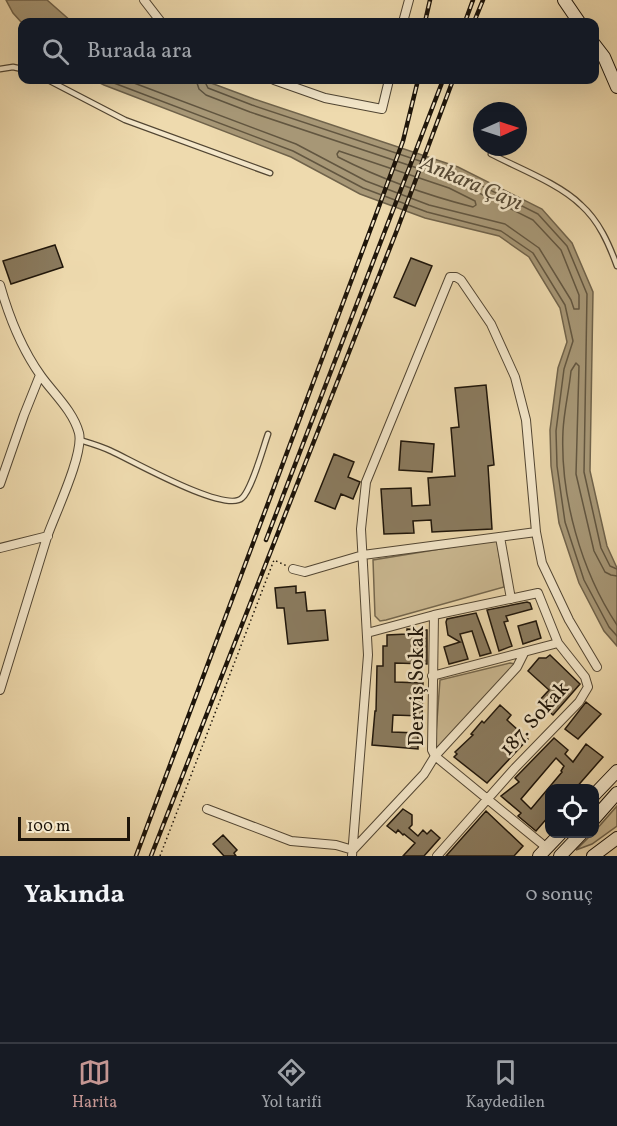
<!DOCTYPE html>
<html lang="tr">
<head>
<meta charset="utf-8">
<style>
  :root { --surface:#171b24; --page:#20242c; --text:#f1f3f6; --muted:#9ea1a6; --line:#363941; --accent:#c59692 }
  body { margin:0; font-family:Vollkorn,serif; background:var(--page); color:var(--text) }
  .controls { position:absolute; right:18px; bottom:18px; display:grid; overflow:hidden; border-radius:12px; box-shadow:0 6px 24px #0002 }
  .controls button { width:54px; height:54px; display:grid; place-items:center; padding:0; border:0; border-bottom:2px solid var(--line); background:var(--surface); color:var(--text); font:30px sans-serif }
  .compass { position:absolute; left:473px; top:102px; width:54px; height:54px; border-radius:50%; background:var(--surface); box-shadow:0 6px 24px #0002; rotate:87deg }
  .scale { position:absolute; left:18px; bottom:15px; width:112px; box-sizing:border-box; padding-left:6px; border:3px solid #1e150a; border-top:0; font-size:16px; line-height:21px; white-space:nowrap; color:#1e150a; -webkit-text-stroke:4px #f4e7ca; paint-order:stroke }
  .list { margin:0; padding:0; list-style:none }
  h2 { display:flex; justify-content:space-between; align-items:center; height:78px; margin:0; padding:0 24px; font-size:26px }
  h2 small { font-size:20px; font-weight:400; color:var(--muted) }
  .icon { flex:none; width:33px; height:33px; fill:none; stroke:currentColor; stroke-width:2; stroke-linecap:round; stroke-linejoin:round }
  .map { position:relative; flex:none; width:617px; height:856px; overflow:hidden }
  .search { position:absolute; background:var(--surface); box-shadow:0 6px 24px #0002; left:18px; right:18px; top:18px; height:66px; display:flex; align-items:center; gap:15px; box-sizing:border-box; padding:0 21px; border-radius:12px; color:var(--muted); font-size:22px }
  .sheet { height:186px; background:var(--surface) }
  nav { display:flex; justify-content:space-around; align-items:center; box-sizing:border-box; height:84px; border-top:2px solid var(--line); background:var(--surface); font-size:16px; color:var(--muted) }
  nav a { display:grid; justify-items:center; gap:3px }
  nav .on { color:var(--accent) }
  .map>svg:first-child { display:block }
  .green { fill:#cbb992; stroke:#74674e; stroke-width:1.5 }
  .water { fill:#a79776; stroke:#70634b; stroke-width:1.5 }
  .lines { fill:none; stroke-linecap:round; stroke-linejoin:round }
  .shore { stroke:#625640; stroke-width:1.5 }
  .building { fill:#8a7b5f; stroke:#1e150a; stroke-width:1.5; fill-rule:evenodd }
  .lane-casing { stroke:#524633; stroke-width:7 }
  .street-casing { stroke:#524633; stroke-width:10 }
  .secondary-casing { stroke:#1e150a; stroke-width:14 }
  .path { stroke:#1e150a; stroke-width:1.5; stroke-dasharray:1.5 3; stroke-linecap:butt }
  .lane { stroke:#f4e7ca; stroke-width:4.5 }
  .street { stroke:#f4e7ca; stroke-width:8 }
  .secondary { stroke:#f4e7ca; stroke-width:12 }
  .rail-casing { stroke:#1e150a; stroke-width:4.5 }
  .rail { stroke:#f4e7ca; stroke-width:2; stroke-dasharray:7; stroke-linecap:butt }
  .labels { text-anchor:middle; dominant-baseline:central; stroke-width:5; stroke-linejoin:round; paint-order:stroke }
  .street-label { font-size:21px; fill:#1e150a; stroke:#f4e7ca }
  .water-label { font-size:22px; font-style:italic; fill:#554935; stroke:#f4e7ca }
</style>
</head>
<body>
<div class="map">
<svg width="617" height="856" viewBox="0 0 617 856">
  <rect width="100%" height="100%" fill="#eedaae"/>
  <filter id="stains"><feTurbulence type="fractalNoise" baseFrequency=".00333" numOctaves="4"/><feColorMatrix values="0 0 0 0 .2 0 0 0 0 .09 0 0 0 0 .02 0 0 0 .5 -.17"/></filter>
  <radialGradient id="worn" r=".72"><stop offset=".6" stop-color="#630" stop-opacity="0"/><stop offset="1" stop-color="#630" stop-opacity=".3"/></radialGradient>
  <!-- green -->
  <path class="green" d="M495,540L497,541L504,587L386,620L380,621L375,616L373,560Z
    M510,663L515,664L440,748L435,747L440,680Z
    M617,806V826L592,844L576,850L592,834H594L595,831Z"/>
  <!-- water -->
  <path class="water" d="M6,0H47L72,22L22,23L13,13Z
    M94,80H203L254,99L458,167L542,209L572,243L593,292L590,471L607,546L617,568V646L604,631L579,583L559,523L551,466L550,430L558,368L567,342L560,308L529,257L499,236L425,218L360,194L291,157L104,85Z"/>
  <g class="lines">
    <!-- shore -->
    <path class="shore" d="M106,80L293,151L363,188L427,212L501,231L533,253L565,305L573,341L564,369L556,431L557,466L565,522L584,580L609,627L617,636
      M126,80L296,144L366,181L429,205L505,224L539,248L571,300L574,309H579V295L561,250L533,220L453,180L250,112L206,95L199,89L196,80
      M204,80L208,88L252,105L456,173L538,214L567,246L587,294L584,472L601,548L610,566L617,569
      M339,151L449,188L475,201L476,205L473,207C426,195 381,179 338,157L337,154Z
      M617,576L611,575L605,572L594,551L576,474L579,366L576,363L571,371C569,391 564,411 563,431C560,496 581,571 617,625"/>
  </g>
  <!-- building -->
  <path class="building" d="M55,245L63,267L11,284L3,261Z
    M411,258L432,266L415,306L394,297Z
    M486,385L494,465L488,466L492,529L432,532L431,520L413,521L414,533L384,534L381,489L411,488L412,506L430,505L428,478L455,476L451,428L459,427L455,388Z
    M401,441L434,444L432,472L399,470Z
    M334,454L354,462L348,477L360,482L353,499L341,494L335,509L315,501Z
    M296,586V593L305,592L307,611L325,610L328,640L288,644L284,608H277L275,588Z
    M527,602L530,603L532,609L506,616L508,621L504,622L512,646L499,651L487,610Z
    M476,613L491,653L480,656L472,631L460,634L468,659L449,664L444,647L460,642L448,635L446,622L447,619Z
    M536,621L541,638L523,644L518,626Z
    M407,629L427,630V664L395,663V682L423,683L422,716L393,715L392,732L418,733V749L372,745L375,711H376L377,666H383V646H387V635L407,634Z
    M550,655L580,684L553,715L538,702L549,690L528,671L539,658H546Z
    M586,702L601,714L578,739L565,729Z
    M500,705L511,715L507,720L528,739L487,783L454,757L457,754L455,752L473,735L471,734L482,721L484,723Z
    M554,738L568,750L565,754L573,762L586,744L603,757L575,789H549V816L536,831L518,816L521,813L501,796L519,782L515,778ZM556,758L564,766L561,771L562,772L531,809L521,799Z
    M403,809L412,815V825L409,828L418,836L423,830L427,834L431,830L440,838L424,856H403L415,843L404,834L403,835L398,830L396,833L387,826Z
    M486,811L523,846L514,856H446Z
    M223,835L237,850L234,853L236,856H224L213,844Z"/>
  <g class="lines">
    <!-- lane casing -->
    <g class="lane-casing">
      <path id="lane" d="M0,69L13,67L22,69
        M48,80L125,120L270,173
        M491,154C518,168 560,184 581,205C599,221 609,244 617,266
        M80,440C90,443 101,446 111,451C131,460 226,514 242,498C252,489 263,448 268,434"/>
    </g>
    <!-- street casing -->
    <g class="street-casing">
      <path id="street" d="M144,0L161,22
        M403,22L409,0
        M274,80L325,98L382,109L389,80
        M0,285C9,317 21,348 41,376C54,394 73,411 79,433C84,454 55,514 47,537C31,588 16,639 0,690
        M0,484L24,415L40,375
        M500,537L511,599
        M0,548L48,536
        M293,569L305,572L363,555L536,532
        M434,615L432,750L435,756L547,848
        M367,633L434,615L538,593L558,643L585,677L588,687L579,702L515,768L437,856
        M432,676L558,643
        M207,809L291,841L336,845L353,850
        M352,851L424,774L435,756L517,667L524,653
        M352,856L368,655L361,529L366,482L450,277H456L461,280L491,324L515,377L526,420L536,532L542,563L569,620L597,667"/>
    </g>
    <!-- secondary casing -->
    <g class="secondary-casing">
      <path id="secondary" d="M564,0L579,22
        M594,44L604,57L617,87
        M594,795L617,771
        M594,819L617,793
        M539,856L560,834
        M560,856L581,834
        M593,856L617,838"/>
    </g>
    <!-- path -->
    <path class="path" d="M160,856L274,560L287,566"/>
    <!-- lane -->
    <use href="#lane" class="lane"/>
    <!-- street -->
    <use href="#street" class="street"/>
    <!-- secondary -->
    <use href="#secondary" class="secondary"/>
    <!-- rail casing -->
    <g class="rail-casing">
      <path id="rail" d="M425,22L430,0
        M465,22L473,0
        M474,22L483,0
        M266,540L443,80
        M136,856L374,220L403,141L418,80
        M151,856L397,230L453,80"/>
    </g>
    <!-- rail -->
    <use href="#rail" class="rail"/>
  </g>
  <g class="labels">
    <!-- street labels -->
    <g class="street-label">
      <text transform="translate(417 686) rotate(-90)">Derviş Sokak</text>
      <text transform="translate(535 719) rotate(-48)">187. Sokak</text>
    </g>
    <!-- water labels -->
    <g class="water-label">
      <text transform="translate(471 184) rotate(23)">Ankara Çayı</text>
    </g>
  </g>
  <rect width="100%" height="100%" filter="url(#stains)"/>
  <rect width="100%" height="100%" fill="url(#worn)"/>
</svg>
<div class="controls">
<button><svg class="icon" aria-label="locate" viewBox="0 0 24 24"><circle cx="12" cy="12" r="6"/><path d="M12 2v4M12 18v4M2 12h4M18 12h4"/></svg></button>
</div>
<svg class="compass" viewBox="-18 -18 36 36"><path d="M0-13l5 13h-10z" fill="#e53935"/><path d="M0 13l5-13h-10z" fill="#9ea1a6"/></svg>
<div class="scale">100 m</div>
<div class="search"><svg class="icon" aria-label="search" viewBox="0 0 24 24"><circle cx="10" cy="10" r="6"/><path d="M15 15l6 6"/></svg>Burada ara</div>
</div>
<section class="sheet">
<h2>Yakında<small>0 sonuç</small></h2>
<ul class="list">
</ul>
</section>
<nav>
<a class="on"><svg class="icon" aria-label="map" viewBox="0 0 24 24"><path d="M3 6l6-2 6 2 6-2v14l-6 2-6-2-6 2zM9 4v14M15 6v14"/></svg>Harita</a>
<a><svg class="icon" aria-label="directions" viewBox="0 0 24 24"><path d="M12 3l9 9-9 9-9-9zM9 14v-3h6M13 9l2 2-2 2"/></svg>Yol tarifi</a>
<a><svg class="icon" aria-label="saved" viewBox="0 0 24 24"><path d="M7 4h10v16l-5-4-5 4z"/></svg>Kaydedilen</a>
</nav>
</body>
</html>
